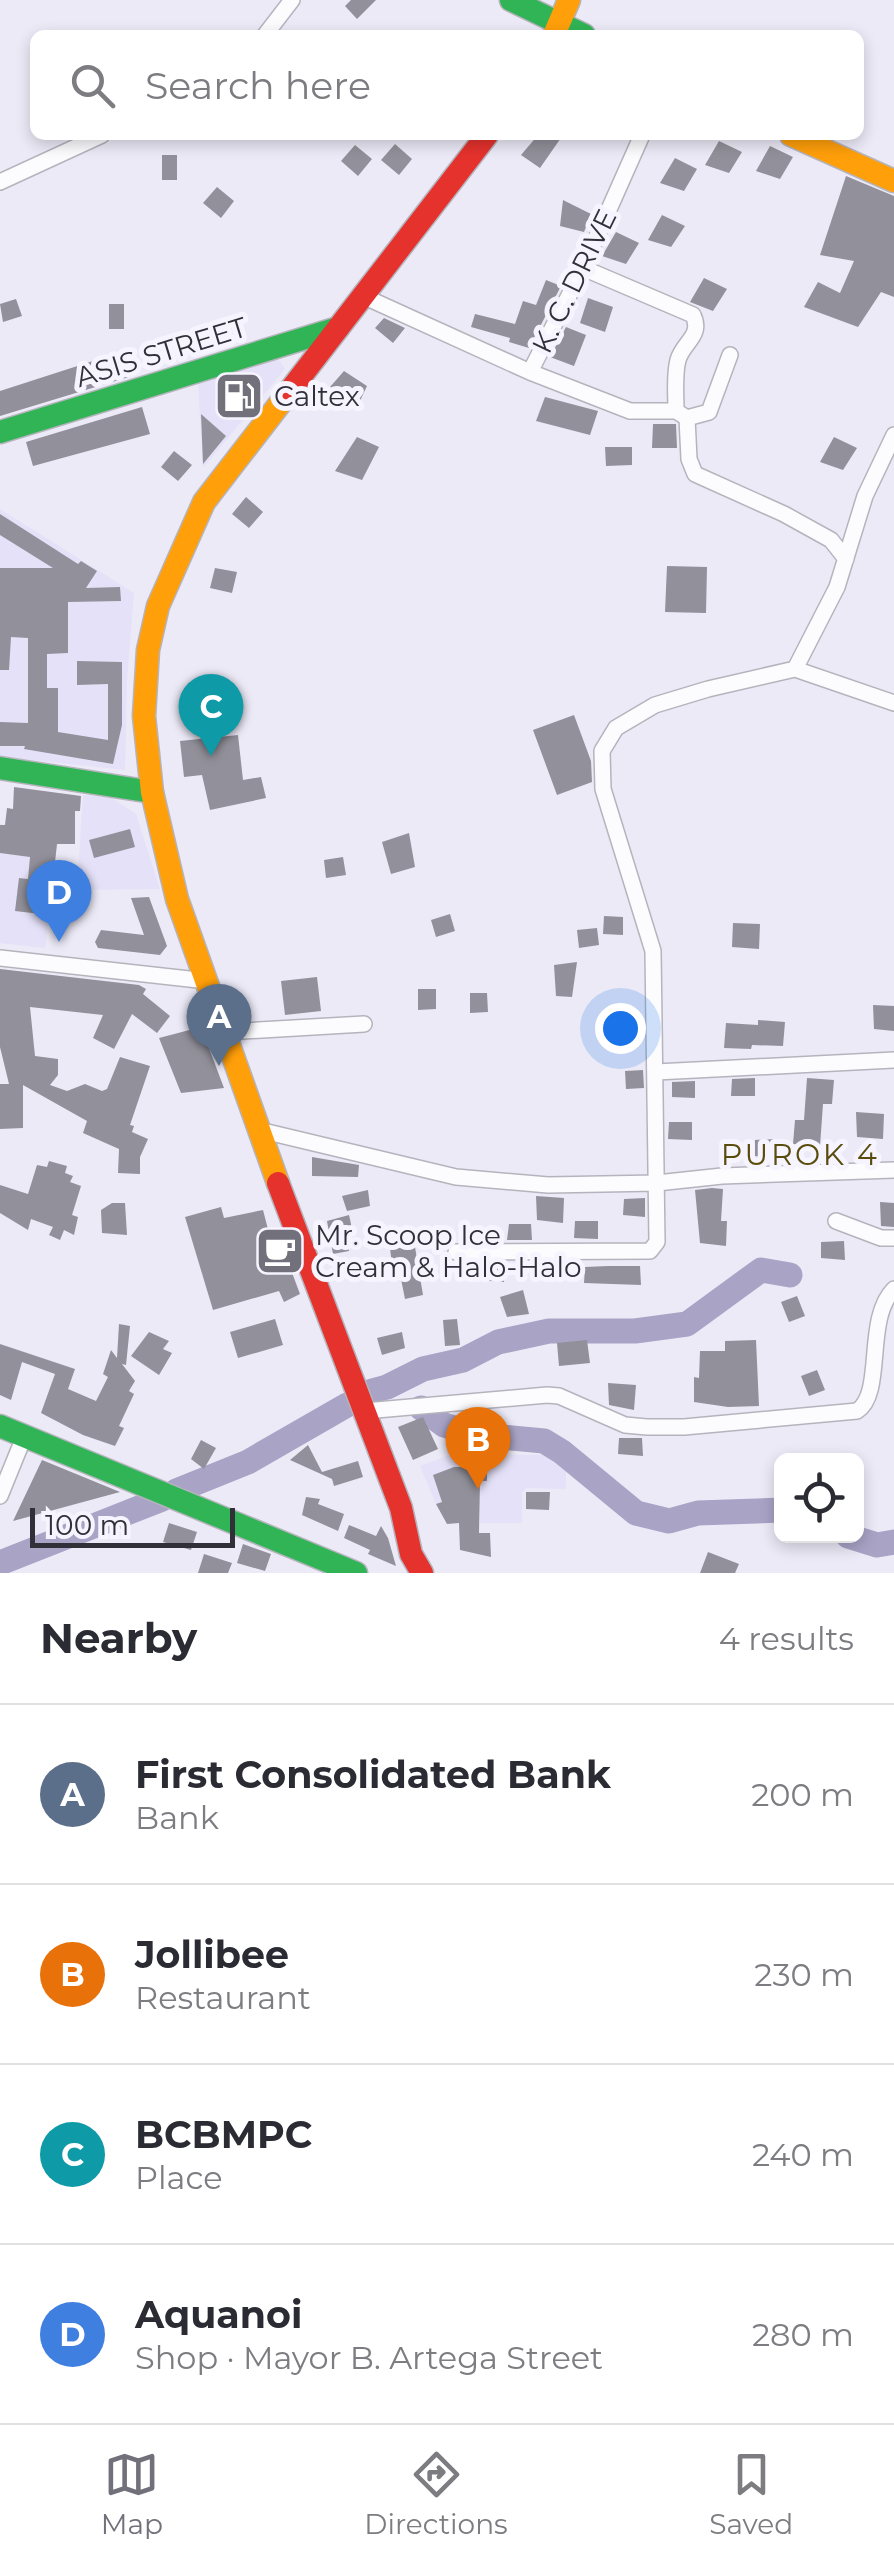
<!DOCTYPE html>
<html lang="en">
<head>
<meta charset="utf-8">
<style>
  :root { --surface:#fff; --page:#f2f2f3; --text:#2b2b33; --muted:#7c7c81; --line:#e1e1e2; --accent:#72717b }
  body { margin:0; font-family:Montserrat,sans-serif; background:var(--page); color:var(--text) }
  .controls { position:absolute; right:30px; bottom:30px; display:grid; overflow:hidden; border-radius:15px; box-shadow:0 5px 15px #0003 }
  .controls button { width:90px; height:90px; display:grid; place-items:center; padding:0; border:0; border-bottom:2px solid var(--line); background:var(--surface); color:var(--text); font:50px sans-serif }
  .scale { position:absolute; left:30px; bottom:25px; width:205px; box-sizing:border-box; padding-left:10px; border:5px solid #313038; border-top:0; font-size:28px; line-height:35px; white-space:nowrap; color:#313038; -webkit-text-stroke:8px #f6f4fe; paint-order:stroke }
  .you { position:absolute; left:620px; top:1028px; width:35px; height:35px; margin:-25px; border:8px solid #fff; border-radius:50%; background:#1a73e8; box-shadow:0 0 0 15px #1a73e833 }
  .badge { display:grid; place-items:center; width:65px; height:65px; border-radius:50%; background:var(--accent); color:#fff; font-size:32px; font-weight:700 }
  .pin { position:absolute; translate:-50% -82px; filter:drop-shadow(0 2px 5px #0008) }
  .pin::after { content:''; position:absolute; top:52px; width:35px; height:30px; background:inherit; clip-path:polygon(0 0,100% 0,50% 100%) }
  .list { margin:0; padding:0; list-style:none }
  h2 { display:flex; justify-content:space-between; align-items:center; height:130px; margin:0; padding:0 40px; font-size:42px }
  h2 small { font-size:32px; font-weight:400; color:var(--muted) }
  .list li { display:grid; grid-template-columns:65px 1fr auto; gap:30px; align-items:center; box-sizing:border-box; height:180px; padding:0 40px; border-top:2px solid var(--line) }
  .list b { display:block; font-size:38px; white-space:nowrap }
  .list p { margin:0; font-size:32px; white-space:nowrap; color:var(--muted) }
  .list em { font-size:32px; font-style:normal; color:var(--muted) }
  .icon { flex:none; width:55px; height:55px; fill:none; stroke:currentColor; stroke-width:2; stroke-linecap:round; stroke-linejoin:round }
  .map { position:relative; flex:none; width:894px; height:1573px; overflow:hidden }
  .search { position:absolute; background:var(--surface); box-shadow:0 5px 15px #0003; left:30px; right:30px; top:30px; height:110px; display:flex; align-items:center; gap:25px; box-sizing:border-box; padding:0 35px; border-radius:15px; color:var(--muted); font-size:38px }
  .sheet { height:850px; background:var(--surface) }
  nav { display:flex; justify-content:space-around; align-items:center; box-sizing:border-box; height:140px; border-top:2px solid var(--line); background:var(--surface); font-size:28px; color:var(--muted) }
  nav a { display:grid; justify-items:center; gap:5px }
  nav .on { color:var(--accent) }
  .map>svg:first-child { display:block }
  .built { fill:#e5e1f8 }
  .lines { fill:none; stroke-linecap:round; stroke-linejoin:round }
  .river { stroke:#a9a3c6; stroke-width:25 }
  .building { fill:#92909a }
  .street-casing { stroke:#b5b4bd; stroke-width:18 }
  .fast-casing { stroke:#b5b4bd; stroke-width:25 }
  .slow-casing { stroke:#b5b4bd; stroke-width:25 }
  .jam-casing { stroke:#b5b4bd; stroke-width:25 }
  .street { stroke:#fcfcfe; stroke-width:15 }
  .fast { stroke:#30b455; stroke-width:22 }
  .slow { stroke:#ff9f0a; stroke-width:22 }
  .jam { stroke:#e5322d; stroke-width:22 }
  .labels { text-anchor:middle; dominant-baseline:central; stroke-width:10; stroke-linejoin:round; paint-order:stroke }
  .street-label { font-size:28px; fill:#313038; stroke:#f6f4fe }
  .poi-label { font-size:28px; fill:#313038; stroke:#f6f4fe; text-anchor:start }
  .neighbourhood-label { font-size:30px; letter-spacing:2.5px; fill:#5a4c0d; stroke:#f6f4fe }
</style>
</head>
<body>
<div class="map">
<svg width="894" height="1573" viewBox="0 0 894 1573">
  <rect width="100%" height="100%" fill="#eceaf7"/>
  <!-- built -->
  <path class="built" d="M277,357L285,369L203,468L198,382Z
    M0,509L134,593L127,679L125,770L0,757Z
    M83,795L110,797L136,814L160,889L77,890Z
    M0,824L59,830L45,948L0,943Z
    M453,1454L542,1455L566,1468V1489L526,1488L522,1493V1523H480L479,1501L436,1504L420,1466Z"/>
  <g class="lines">
    <!-- river -->
    <path class="river" d="M372,1391L387,1387L423,1369L463,1360L498,1342L549,1331H635L687,1324L761,1270L790,1275
      M421,1408L444,1425L479,1435L544,1441L562,1452L636,1513L669,1521L698,1513L782,1510
      M176,1491L248,1462L347,1405
      M848,1536L877,1545L894,1542
      M0,1563L162,1499"/>
  </g>
  <!-- building -->
  <path class="building" d="M351,0H376L357,19L345,6Z
    M538,135H563L540,168L521,155Z
    M719,141L742,152L729,173L705,165Z
    M395,144L412,159L399,175L381,160Z
    M355,145L372,159L358,176L341,161Z
    M770,146L793,157L780,179L756,171Z
    M162,155H177V180H162Z
    M675,158L697,169L684,191L660,183Z
    M846,176L894,196V297L881,292L858,327L804,307L818,282L840,293L854,261L820,255Z
    M217,187L234,201L221,218L203,203Z
    M563,200L591,214L584,232L560,226Z
    M662,215L685,226L671,247L648,240Z
    M616,232L639,243L626,264L602,256Z
    M704,278L727,289L713,311L690,302Z
    M546,280L561,286L529,348L509,342L510,338L471,327L475,314L515,324L523,301L536,305Z
    M588,298L613,307L605,332L580,323Z
    M16,299L22,316L3,322L0,304Z
    M109,304H124V329H109Z
    M384,318L405,328L393,343L375,328Z
    M566,327L586,335L574,366L550,357Z
    M127,350L135,375L0,416V391Z
    M344,371L367,386L359,403L330,387Z
    M233,377L259,397L244,416L218,396Z
    M545,397L598,411L590,435L536,421Z
    M142,407L150,434L33,466L26,442Z
    M201,414L226,436L203,464Z
    M653,424H676L677,448H652Z
    M357,437L379,447L362,480L335,471Z
    M834,437L857,448L843,470L820,462Z
    M605,447H632V465L606,466Z
    M174,451L192,465L178,481L161,467Z
    M246,497L263,512L249,528L232,514Z
    M0,514L78,564L81,561L97,571L86,588L120,587L121,601L68,602V653L47,654V688H58V732L108,740V684L77,685V661L122,662V725L113,764L24,749L25,746H0V722L28,723V638L11,637L9,670H0V568H53L0,535Z
    M667,566L707,567L706,613L665,612Z
    M215,568L237,572L232,593L210,588Z
    M574,715L591,761L592,782L557,795L533,730Z
    M238,735L243,780L261,777L266,798L210,810L202,775L184,777L180,741Z
    M14,787L81,796L80,811H75V844H57L49,915L15,911L19,878L28,879L30,857L0,853V825H5L7,808L13,809Z
    M130,829L135,847L94,858L89,840Z
    M409,833L415,867L391,874L382,842Z
    M343,857L346,875L326,878L324,860Z
    M149,897L167,946L160,955L98,948L95,942L101,930L144,935L131,898Z
    M450,914L455,931L436,937L431,920Z
    M604,916L623,917V935L603,934Z
    M733,923L760,924L759,949L732,947Z
    M597,928L599,945L579,948L577,930Z
    M577,962L572,997L556,996L554,965Z
    M0,969L139,985L146,989L143,994L170,1016L157,1033L132,1014L114,1049L93,1038L103,1015L30,1007L35,1056L58,1059V1075L50,1085L67,1091L85,1084L102,1091L107,1089L120,1057L150,1066L130,1125L134,1126L132,1132L148,1139L140,1157V1174L118,1173L119,1149L83,1133L87,1121L23,1085V1128L0,1129V1084H9L0,1047Z
    M317,977L321,1011L285,1015L281,981Z
    M418,989H436V1009L418,1010Z
    M470,993H487L488,1012L470,1013Z
    M873,1005L894,1006V1031L874,1029Z
    M758,1020L785,1022L783,1046L752,1045L751,1049L724,1048L726,1023L758,1025Z
    M201,1027L224,1088L181,1093L159,1038Z
    M643,1070L644,1088L626,1089L625,1071Z
    M755,1078V1096H731L732,1079Z
    M807,1078L834,1080L832,1104H823L820,1146L793,1144L795,1120H804Z
    M695,1081V1098L672,1097V1082Z
    M856,1112L884,1114L883,1139L857,1137Z
    M669,1122H692V1140L668,1139Z
    M777,1139L778,1158L754,1156L755,1140Z
    M312,1157L359,1165L358,1177L312,1176Z
    M49,1161L67,1166L65,1173L73,1176L70,1182L81,1186L72,1215L78,1217L74,1235L64,1230L60,1240L49,1235L53,1227L31,1219L28,1230L0,1213V1185L28,1194L37,1165L47,1167Z
    M712,1188L723,1189L721,1221H727L726,1246L700,1243L695,1190Z
    M368,1190L370,1206L347,1211L342,1196Z
    M536,1196L564,1198L563,1223L537,1220Z
    M645,1198V1217L623,1215L624,1199Z
    M880,1202L894,1203V1227L881,1226Z
    M112,1203H125L127,1235L102,1233L101,1210Z
    M221,1207L224,1218L263,1210L270,1237L278,1235L300,1294L284,1302L279,1291L213,1310L185,1217Z
    M349,1215L353,1233L347,1235L349,1251L333,1254L327,1221Z
    M575,1221H598V1239L574,1238Z
    M509,1224H531L532,1240H507Z
    M844,1241L845,1260L821,1258V1242Z
    M415,1247L423,1295L405,1299L400,1274H393L390,1248Z
    M503,1263L504,1282L479,1280L480,1264Z
    M608,1266H640L641,1285L584,1283L585,1267Z
    M523,1290L529,1314L507,1317L500,1297Z
    M797,1296L805,1316L789,1322L781,1302Z
    M275,1319L283,1345L238,1358L230,1332Z
    M457,1319L460,1345L445,1346L443,1320Z
    M119,1324L130,1326L126,1365L122,1364L135,1381L129,1391L134,1394L119,1426L124,1428L115,1446L83,1435L41,1413L55,1374L22,1362L11,1400L0,1395V1344L75,1369L68,1389L96,1401L108,1377L103,1374L111,1350L117,1358Z
    M149,1332L169,1341L163,1349L172,1353L159,1375L131,1356Z
    M402,1332L405,1348L382,1355L377,1338Z
    M587,1340L590,1363L559,1366L557,1343Z
    M756,1340L759,1406L728,1407L694,1402V1377L699,1378L700,1351H725V1341Z
    M817,1370L825,1390L809,1396L801,1376Z
    M608,1383L636,1385L634,1410L609,1405Z
    M423,1417L438,1449L413,1460L398,1427Z
    M619,1438H642L643,1456L618,1454Z
    M201,1440L216,1448L204,1469L191,1459Z
    M308,1445L322,1472L358,1461L363,1477L334,1486L332,1479L290,1460Z
    M42,1460L120,1492L13,1521Z
    M454,1467H487V1481H480L479,1533H490L491,1557L460,1550L459,1523L447,1524L436,1504L442,1502L433,1475Z
    M526,1492H550L549,1510L526,1509Z
    M306,1497L320,1499L318,1504L344,1514L338,1531L302,1515Z
    M169,1523L197,1532L191,1550L163,1542Z
    M349,1525L376,1536L381,1526L388,1538L396,1566L368,1554L370,1550L344,1538Z
    M243,1544L271,1554L265,1571L237,1563Z
    M708,1552L739,1564L735,1573H700Z
    M204,1554L232,1563L228,1573H198Z"/>
  <g class="lines">
    <!-- street casing -->
    <g class="street-casing">
      <path id="street" d="M265,35L292,0
        M0,182L102,135
        M583,268L693,315C703,336 683,342 678,360C674,375 676,394 676,411
        M365,297L530,372L583,268L642,135
        M530,372L630,411H676L687,418L709,412L730,355
        M687,418L689,459L695,474L784,514L831,540L846,559
        M795,669L837,587L865,496L894,435
        M0,958L207,981
        M226,1032L364,1024
        M656,1072L894,1060
        M259,1130L456,1177L548,1185L657,1183L722,1176L894,1170
        M836,1221L881,1238H894
        M456,1252L650,1251L657,1242L653,951L603,789L602,751L616,728L655,705L708,689L795,669L894,703
        M365,1411L547,1395L559,1396L625,1425L647,1427H684L857,1411C885,1393 864,1319 894,1289
        M0,1496L24,1437"/>
    </g>
    <!-- fast casing -->
    <g class="fast-casing">
      <path id="fast" d="M511,0L584,35
        M0,432L338,328
        M0,768L152,792
        M0,1426L356,1573"/>
    </g>
    <!-- slow casing -->
    <g class="slow-casing">
      <path id="slow" d="M554,35L569,0
        M791,135L894,181
        M278,1183L177,899L152,792L144,716L148,650L158,606L204,502L285,397"/>
    </g>
    <!-- jam casing -->
    <g class="jam-casing">
      <path id="jam" d="M285,397L487,135
        M278,1183L401,1508L411,1554L422,1573"/>
    </g>
    <!-- street -->
    <use href="#street" class="street"/>
    <!-- fast -->
    <use href="#fast" class="fast"/>
    <!-- slow -->
    <use href="#slow" class="slow"/>
    <!-- jam -->
    <use href="#jam" class="jam"/>
  </g>
  <!-- icons -->
  <defs>
    <g id="fuel-square" transform="scale(2.5)"><rect x="-9" y="-9" width="18" height="18" rx="4" fill="#72717b" stroke="#f6f4fe"/><path d="M-5.5-6h7V0h2V4h1.3V-2.5L3-4.5l.8-.8L6-3V5H2.5V1h-1V6h-7ZM-4.2-4.7v3.2H.2V-4.7Z" fill="#fff"/></g>
    <g id="cafe-square" transform="scale(2.5)"><rect x="-9" y="-9" width="18" height="18" rx="4" fill="#72717b" stroke="#f6f4fe"/><path d="M-5.5-4.5H6V0H3Q3 3.5 0 3.5H-2.5Q-5.5 3.5-5.5 0ZM3-3.2v2h1.7v-2ZM-6 4.5H4V6H-6Z" fill="#fff"/></g>
  </defs>
  <g fill-rule="evenodd">
    <use href="#fuel-square" x="239" y="396"/>
    <use href="#cafe-square" x="280" y="1251"/>
  </g>
  <g class="labels">
    <!-- street labels -->
    <g class="street-label">
      <text transform="translate(574 281) rotate(-64)">K. C. DRIVE</text>
      <text transform="translate(161 352) rotate(-17)">ASIS STREET</text>
    </g>
    <!-- poi labels -->
    <g class="poi-label">
      <text x="274" y="396">Caltex</text>
      <text x="315" y="1235">Mr. Scoop Ice<tspan x="315" dy="32">Cream &amp; Halo-Halo</tspan></text>
    </g>
    <!-- neighbourhood labels -->
    <g class="neighbourhood-label">
      <text x="800" y="1154">PUROK 4</text>
    </g>
  </g>
</svg>
<div class="controls">
<button><svg class="icon" aria-label="locate" viewBox="0 0 24 24"><circle cx="12" cy="12" r="6"/><path d="M12 2v4M12 18v4M2 12h4M18 12h4"/></svg></button>
</div>
<div class="scale">100 m</div>
<div class="you"></div>
<div class="pin badge" style="left:219px;top:1066px;background:#5c6f8a">A</div>
<div class="pin badge" style="left:478px;top:1489px;background:#e8710a">B</div>
<div class="pin badge" style="left:211px;top:756px;background:#0f9aa8">C</div>
<div class="pin badge" style="left:59px;top:942px;background:#3f7fe0">D</div>
<div class="search"><svg class="icon" aria-label="search" viewBox="0 0 24 24"><circle cx="10" cy="10" r="6"/><path d="M15 15l6 6"/></svg>Search here</div>
</div>
<section class="sheet">
<h2>Nearby<small>4 results</small></h2>
<ul class="list">
<li><span class="badge" style="background:#5c6f8a">A</span><div><b>First Consolidated Bank</b><p>Bank</p></div><em>200 m</em></li>
<li><span class="badge" style="background:#e8710a">B</span><div><b>Jollibee</b><p>Restaurant</p></div><em>230 m</em></li>
<li><span class="badge" style="background:#0f9aa8">C</span><div><b>BCBMPC</b><p>Place</p></div><em>240 m</em></li>
<li><span class="badge" style="background:#3f7fe0">D</span><div><b>Aquanoi</b><p>Shop · Mayor B. Artega Street</p></div><em>280 m</em></li>
</ul>
</section>
<nav>
<a class="on"><svg class="icon" aria-label="map" viewBox="0 0 24 24"><path d="M3 6l6-2 6 2 6-2v14l-6 2-6-2-6 2zM9 4v14M15 6v14"/></svg>Map</a>
<a><svg class="icon" aria-label="directions" viewBox="0 0 24 24"><path d="M12 3l9 9-9 9-9-9zM9 14v-3h6M13 9l2 2-2 2"/></svg>Directions</a>
<a><svg class="icon" aria-label="saved" viewBox="0 0 24 24"><path d="M7 4h10v16l-5-4-5 4z"/></svg>Saved</a>
</nav>
</body>
</html>
